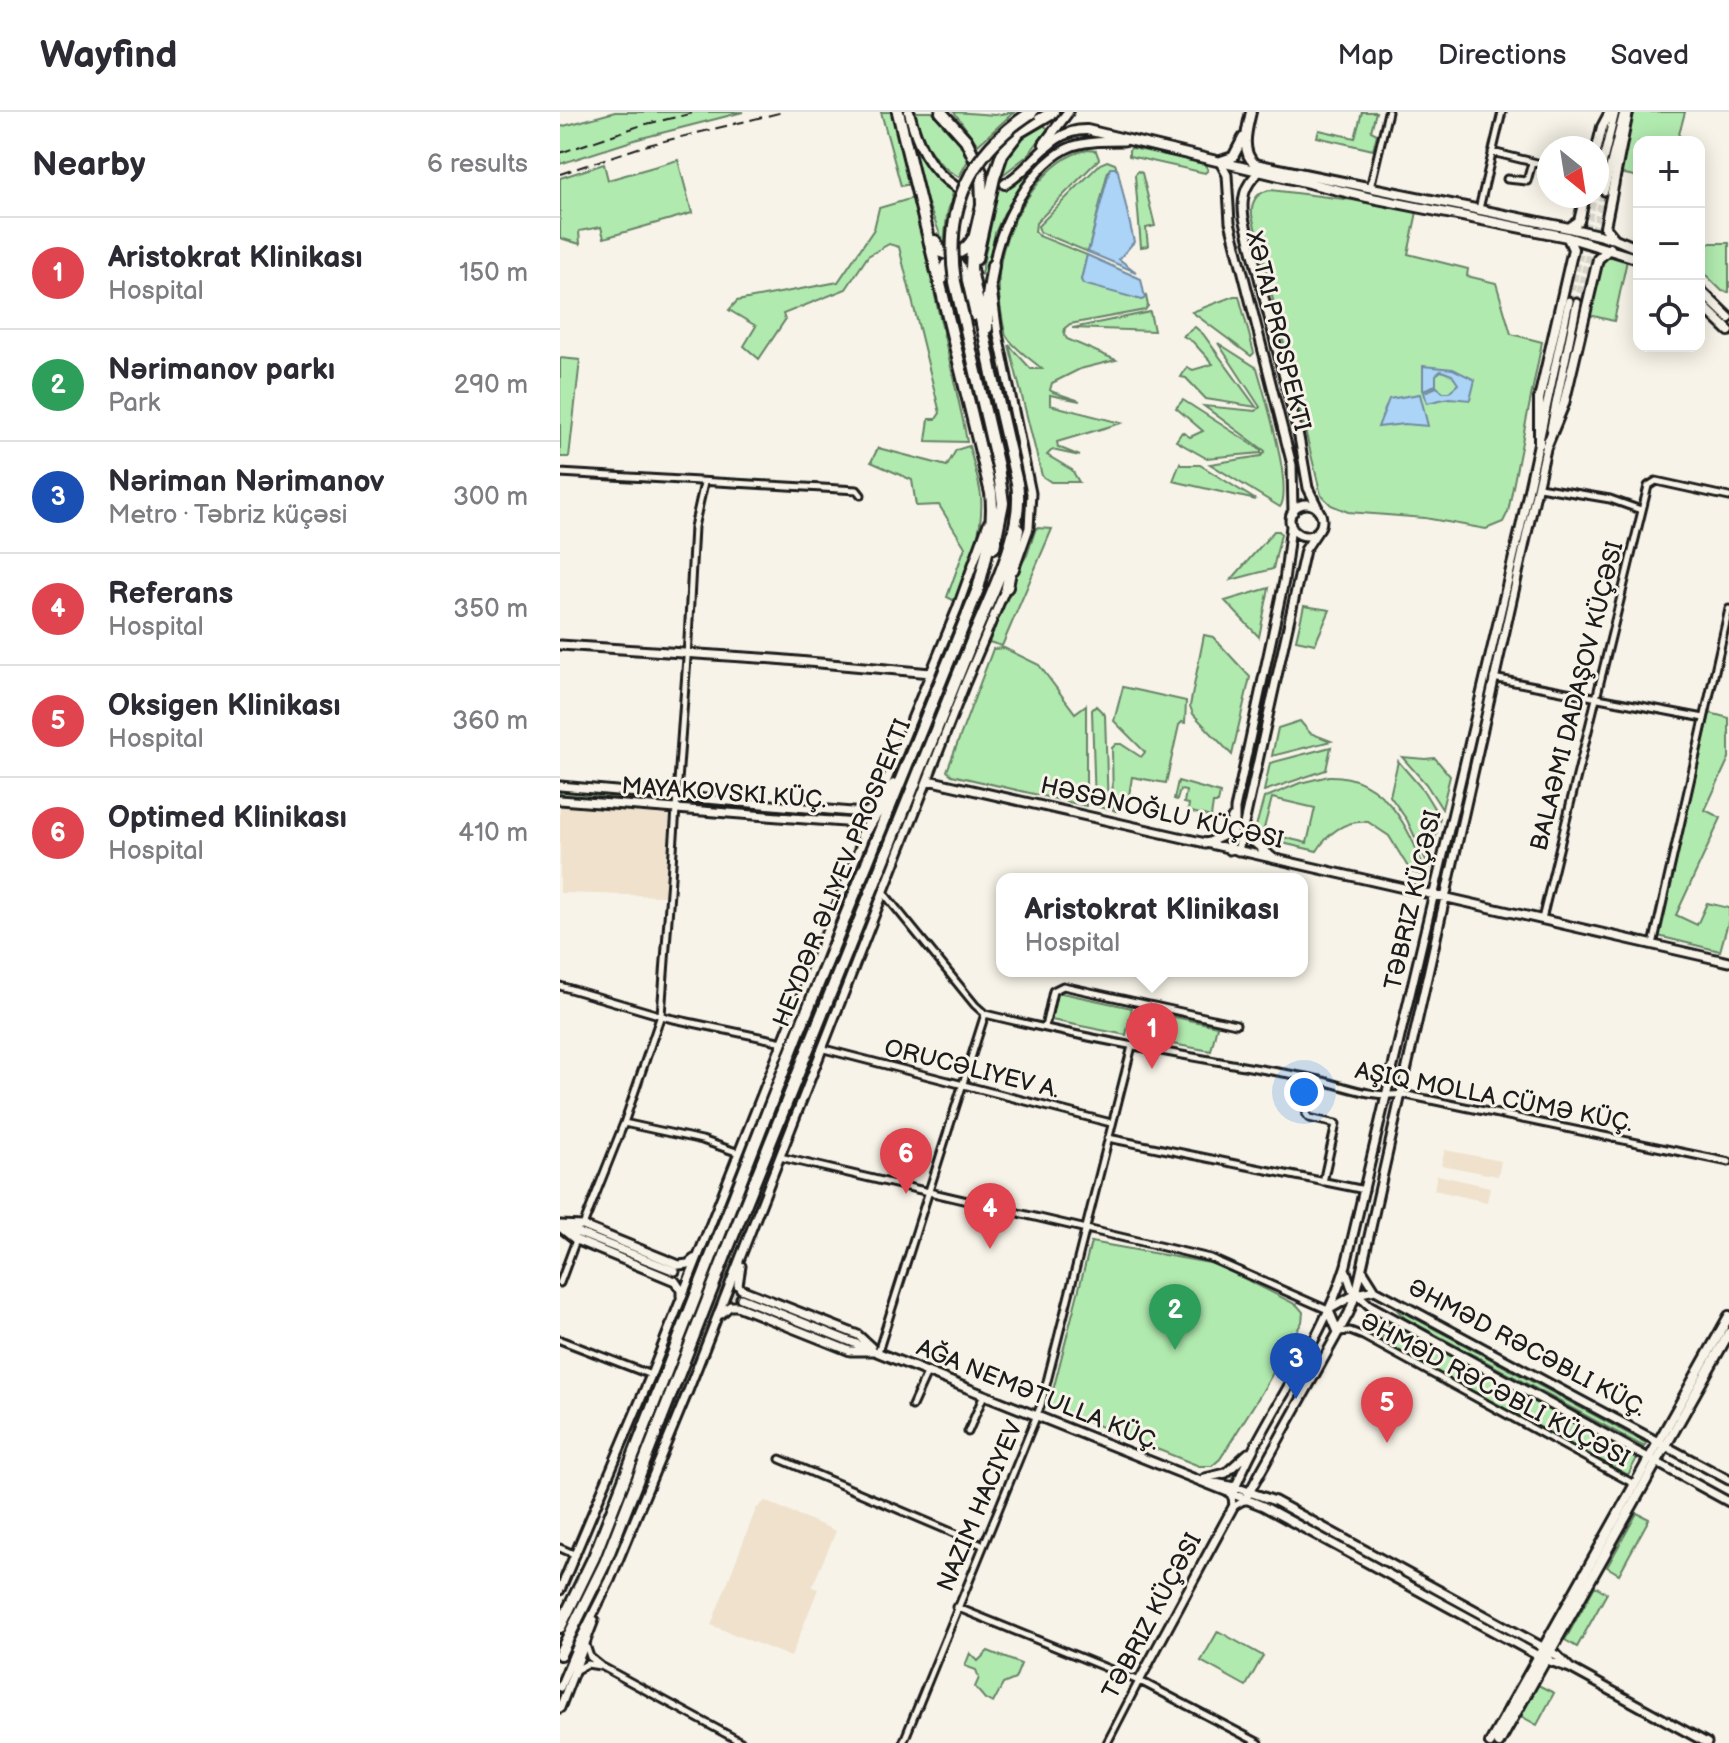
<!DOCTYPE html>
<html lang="en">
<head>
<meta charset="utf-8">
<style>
  :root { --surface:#fff; --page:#f7f7f7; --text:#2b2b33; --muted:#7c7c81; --line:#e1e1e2; --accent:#b45309 }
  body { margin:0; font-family:"Balsamiq Sans",sans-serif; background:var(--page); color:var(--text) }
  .controls { position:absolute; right:24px; top:24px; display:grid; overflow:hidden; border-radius:16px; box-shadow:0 4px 20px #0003 }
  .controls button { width:72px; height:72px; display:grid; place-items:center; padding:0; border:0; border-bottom:2px solid var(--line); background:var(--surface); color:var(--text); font:40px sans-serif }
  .compass { position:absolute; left:977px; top:24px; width:72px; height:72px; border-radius:50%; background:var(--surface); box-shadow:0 4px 20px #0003; rotate:150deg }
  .you { position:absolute; left:744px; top:980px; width:28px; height:28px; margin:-20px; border:6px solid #fff; border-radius:50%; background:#1a73e8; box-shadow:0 0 0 12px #1a73e833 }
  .badge { display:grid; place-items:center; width:52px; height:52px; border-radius:50%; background:var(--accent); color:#fff; font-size:26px; font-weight:700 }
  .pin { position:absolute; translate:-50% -66px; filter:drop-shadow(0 2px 4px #0008) }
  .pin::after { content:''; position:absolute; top:42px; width:28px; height:24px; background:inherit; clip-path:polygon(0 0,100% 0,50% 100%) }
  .popup { position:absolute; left:436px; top:761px; width:312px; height:104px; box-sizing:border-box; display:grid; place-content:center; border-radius:16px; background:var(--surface); filter:drop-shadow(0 2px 6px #0005); font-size:26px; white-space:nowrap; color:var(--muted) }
  .popup b { font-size:30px; color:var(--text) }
  .popup::after { content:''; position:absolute; left:50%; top:100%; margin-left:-16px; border:16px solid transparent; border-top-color:var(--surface) }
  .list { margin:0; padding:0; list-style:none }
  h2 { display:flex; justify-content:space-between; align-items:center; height:104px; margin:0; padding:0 32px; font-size:34px }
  h2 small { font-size:26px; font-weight:400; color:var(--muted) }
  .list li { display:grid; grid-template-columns:52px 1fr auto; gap:24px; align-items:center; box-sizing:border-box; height:112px; padding:0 32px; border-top:2px solid var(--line) }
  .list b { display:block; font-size:30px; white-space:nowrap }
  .list p { margin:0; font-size:26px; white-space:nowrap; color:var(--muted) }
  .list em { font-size:26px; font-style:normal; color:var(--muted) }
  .icon { flex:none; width:44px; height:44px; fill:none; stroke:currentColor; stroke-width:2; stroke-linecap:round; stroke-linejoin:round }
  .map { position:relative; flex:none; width:1169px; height:1631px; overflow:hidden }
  header { display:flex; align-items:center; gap:48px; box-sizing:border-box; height:112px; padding:0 40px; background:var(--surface); border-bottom:2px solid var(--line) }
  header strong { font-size:38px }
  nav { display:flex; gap:44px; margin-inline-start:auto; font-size:28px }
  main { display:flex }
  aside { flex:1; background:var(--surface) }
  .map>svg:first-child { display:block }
  .built { fill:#efe1cc }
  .green { fill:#b1eaaf; stroke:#668366; stroke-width:2 }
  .water { fill:#abd4f6; stroke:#728a9f; stroke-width:2 }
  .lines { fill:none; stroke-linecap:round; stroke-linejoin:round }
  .secondary-tunnel { stroke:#d6d3c9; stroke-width:7; stroke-dasharray:7 3.5; stroke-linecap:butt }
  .primary-tunnel { stroke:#d6d3c9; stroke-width:8; stroke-dasharray:8 4; stroke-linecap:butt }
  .street-casing { stroke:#1c1c1c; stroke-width:11 }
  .secondary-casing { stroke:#1c1c1c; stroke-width:13 }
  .primary-casing { stroke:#1c1c1c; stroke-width:14 }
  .highway-casing { stroke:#1c1c1c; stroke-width:16 }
  .street { stroke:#f7f3e8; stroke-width:5 }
  .secondary { stroke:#f7f3e8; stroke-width:7 }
  .primary { stroke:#f7f3e8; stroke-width:8 }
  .highway { stroke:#f7f3e8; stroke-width:10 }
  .rail { stroke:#1c1c1c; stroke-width:2; stroke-dasharray:12 6; stroke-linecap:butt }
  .highway-bridge-casing { stroke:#1c1c1c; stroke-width:16; stroke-linecap:butt }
  .highway-bridge { stroke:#f7f3e8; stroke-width:10 }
  .labels { text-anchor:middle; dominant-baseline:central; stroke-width:6; stroke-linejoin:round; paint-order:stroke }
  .street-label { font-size:24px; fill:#1c1c1c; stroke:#f7f3e8 }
</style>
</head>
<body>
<header>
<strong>Wayfind</strong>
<nav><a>Map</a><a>Directions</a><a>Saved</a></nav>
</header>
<main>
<aside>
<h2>Nearby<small>6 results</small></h2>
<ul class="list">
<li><span class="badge" style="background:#e0444e">1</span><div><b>Aristokrat Klinikası</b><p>Hospital</p></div><em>150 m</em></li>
<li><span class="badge" style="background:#2e9e5b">2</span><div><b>Nərimanov parkı</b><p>Park</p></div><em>290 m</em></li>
<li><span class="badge" style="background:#1a4fb4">3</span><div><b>Nəriman Nərimanov</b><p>Metro · Təbriz küçəsi</p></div><em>300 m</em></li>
<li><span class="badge" style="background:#e0444e">4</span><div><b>Referans</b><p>Hospital</p></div><em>350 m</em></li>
<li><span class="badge" style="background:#e0444e">5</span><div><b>Oksigen Klinikası</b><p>Hospital</p></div><em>360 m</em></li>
<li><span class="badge" style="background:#e0444e">6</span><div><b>Optimed Klinikası</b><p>Hospital</p></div><em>410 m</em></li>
</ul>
</aside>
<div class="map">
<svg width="1169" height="1631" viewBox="0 0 1169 1631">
  <rect width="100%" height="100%" fill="#f7f3e8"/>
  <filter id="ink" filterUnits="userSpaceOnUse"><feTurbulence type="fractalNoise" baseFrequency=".0125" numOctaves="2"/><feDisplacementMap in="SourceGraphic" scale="16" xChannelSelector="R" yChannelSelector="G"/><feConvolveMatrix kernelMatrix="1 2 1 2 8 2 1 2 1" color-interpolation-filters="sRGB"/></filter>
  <g filter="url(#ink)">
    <!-- built -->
    <path class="built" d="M0,693L110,702L104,784L0,781Z
      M885,1038L941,1049L938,1064L881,1053Z
      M877,1063L930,1075L927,1090L874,1078Z
      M205,1389L276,1419L252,1475L258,1477L231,1545L151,1513L196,1397Z"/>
    <!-- green -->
    <path class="green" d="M55,0H183L78,27L0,52V15Z
      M321,0H331L350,72L341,74Z
      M354,0H372L400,29L410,45L399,65C373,53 362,26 354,0Z
      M394,0L435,3L454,0L418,33Z
      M802,0H816L811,19L817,22L813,38L757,25L759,18L795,26Z
      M1074,0H1125L1117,30H1079V65L1060,61Z
      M483,12L488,17L467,44L440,65L444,77C463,69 475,53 487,38L488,40L444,101L435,121L426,163L421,162L444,48L463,23Z
      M350,21C361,45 367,65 394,77L387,103L384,132L364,82Z
      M572,36L644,51L648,58L645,61L569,44V38Z
      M528,38L536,39L539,47L476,111L475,120L479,124L527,143L521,168L581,188L586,184L588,194L585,198L510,212L505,216L504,222L507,227L556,248L520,257L492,271L490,278L493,280L520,289L490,283V293L561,311L497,330L498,335L520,344L492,338L487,343L512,358L519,370H491L482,364L449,233L471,257H482C471,247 453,236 446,223C444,218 443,210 442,205C438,184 437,164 442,143C450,105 487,44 528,38Z
      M118,48L132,101L44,126L41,115L19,119L20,132L0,126V66L44,52L48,68Z
      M547,49L555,52L557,57L551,56L548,59L528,140L480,120L478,114L540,52Z
      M578,59L582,61L595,114L586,116L588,134L581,135L575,63Z
      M711,78L808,90L857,100L848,142L908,157L907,164L936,171L951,222L982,230L948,400L943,410L926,417L865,406L788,400L771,393L761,383L692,103C691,89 697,80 711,78Z
      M353,86L404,313L407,330L366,329L369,307H376L380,301L339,135L329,132L308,144L286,177L223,202L225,208L199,247L184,234L196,214L169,198L177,189L278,170L314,117L319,96Z
      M1149,131H1169V180L1162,179L1139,156V147Z
      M1050,143L1067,148L1054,209L1029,203L1040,149Z
      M674,184H679L694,241L691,244L632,200Z
      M590,200L594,219L512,216H513Z
      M635,215L643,222L696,295L646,287L626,266L621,265L627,255L633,258L653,252L633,230L623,224Z
      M658,231L697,256C704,281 734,377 720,395L650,352L701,344L705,339L644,294L696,299L700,295Z
      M0,246L20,248L9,345H0Z
      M623,288L701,338V341L646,346L616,329L622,320L630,325L643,319L616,296Z
      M409,334C413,350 419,368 421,384C424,422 408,454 395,489L387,485L405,435L379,393L356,394L352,368L311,350L318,336L387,354L396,338Z
      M620,351L621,353H640L696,388L613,369Z
      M476,416L492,417L442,534L429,530L455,462L467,443Z
      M714,419H719L721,422L713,457L671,468Z
      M709,476L699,525L665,489Z
      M744,494L770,498L755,532L736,528Z
      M644,523L653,525L690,565L672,643L633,602L630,594Z
      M444,536L479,553L515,601L526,593V694L392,663L387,659L433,537Z
      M563,575L626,589L625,611L622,610L619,613L606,671L572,665L567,696L556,695V699L553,698L552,636L556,632H561L581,645L585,640L554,609Z
      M536,594L545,603L548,697L535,694L532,598Z
      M1150,601L1169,606V646L1145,698L1161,706L1116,803L1137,813L1147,791L1169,796V807L1160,839L1098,824Z
      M740,609L750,621L771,629L712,644L718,616Z
      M771,635L766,658L704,679L710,651Z
      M842,645L865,647L875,646L890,664L882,697L866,672Z
      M838,649L863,678L880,706L869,755L847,708L830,684Z
      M769,664C825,662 851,719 867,764L851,760L829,724L808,710C786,708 769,720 757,739L709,728L710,722L747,731L755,696L712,686L703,720L706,721L705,727L698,723L695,718L704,686L740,671Z
      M618,669L660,681L658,691H653L651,705L628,699L629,692L624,691L626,679L620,678L617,688L614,687Z
      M0,677L112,688L111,695L0,685Z
      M123,689L296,702L295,709L123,696Z
      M497,880L572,896L566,923L491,908Z
      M591,900L657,914L651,939L585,927Z
      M531,1130L655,1152L737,1193L743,1200L742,1210L702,1280L660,1347L652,1354H639L489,1294Z
      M834,1195L1086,1331L1084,1335L845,1206Z
      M831,1209L1077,1346L1068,1363L820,1229Z
      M1077,1401L1089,1407L1059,1462L1047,1455Z
      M1035,1474L1047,1481L1017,1535L1005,1528Z
      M658,1519L703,1544L686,1574L641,1549Z
      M428,1539L461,1552L455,1567L443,1572L433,1591L425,1587L415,1575L419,1566L416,1558L405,1554L410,1541L418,1549Z
      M978,1573L994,1581L977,1613L961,1604Z"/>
    <!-- water -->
    <path class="water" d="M550,56H555L558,59L574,130L559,147L576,160L528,140Z
      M527,143L581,167L585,186L582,188L523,172L521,168Z
      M863,254L893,257L915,268L910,288L889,286L867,291L864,280L877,275L883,280H889L898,272L892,263L881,259L876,263V273L863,278Z
      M860,282L868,314L844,312L818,315L829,287Z"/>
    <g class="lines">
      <!-- secondary-tunnel -->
      <path class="secondary-tunnel" d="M1009,189L1034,84
        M1017,191L1044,79
        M115,1159L181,1186"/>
      <!-- primary-tunnel -->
      <path class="primary-tunnel" d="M401,77L424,80L445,72"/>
      <!-- street casing -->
      <g class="street-casing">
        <path id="street" d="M932,40L989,54
          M947,67L967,69L972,51
          M810,76L828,0
          M919,97L942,0
          M0,361L297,378L301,383
          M979,375L1050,387L1081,398
          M933,566L1144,606
          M323,780L415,893L425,902C531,928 639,946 746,965C778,971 809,987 842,982L1169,1050
          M982,807L1088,374L1096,369L1169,385
          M1093,833L1169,497
          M0,874L109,906L223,930
          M485,915L493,879L503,874L676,912
          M264,937L551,1011
          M750,966L746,1002L749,1006L776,1012L763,1070
          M64,1011L142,1028L179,1041
          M548,1026L805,1078
          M220,1045L650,1146L768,1198
          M23,1114L64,1011L101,903L127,546L134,415L144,371
          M0,1171L16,1128
          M779,1220L790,1219L803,1224L1074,1372
          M0,1228L91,1263
          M318,1240L425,902
          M352,1294L367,1261
          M408,1320L424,1283
          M220,1347L422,1433
          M672,1384L673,1395L685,1388
          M0,1436L16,1443
          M396,1495L586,1572L699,1631
          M26,1533L30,1545L41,1554L183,1631
          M16,1558L27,1552L40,1554
          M343,1631L481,1293L572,934
          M547,1631L579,1569"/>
      </g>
      <!-- secondary casing -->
      <g class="secondary-casing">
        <path id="secondary" d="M660,50L667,63L670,110L732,353L733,400
          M699,60C684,73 681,87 684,106L739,325L748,376L758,396
          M1037,73L1055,0
          M1044,79L1064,0
          M433,157C437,116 473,49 513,34C529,29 547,29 564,29
          M432,177L438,222L471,381L469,416L454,458
          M991,316L1017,191
          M730 408a16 16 0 1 1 32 0a16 16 0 1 1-32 0Z
          M0,533L215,547L371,561
          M368,668L1169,850
          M0,674L303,701L309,699L316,693
          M0,688L297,711L302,716L301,724
          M315,697L397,497L428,411
          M684,715L690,727L713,746
          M645,732L665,723L672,706
          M669,738L675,712V697L724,469L731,414
          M678,739L745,438L757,420
          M0,1113L23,1114L119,1153L128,1152L134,1147
          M0,1115L16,1128L115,1169L121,1178V1184
          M6,1116L115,1159
          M181,1154L178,1173L181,1177L298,1223L311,1235
          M786,1159L792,1177L809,1193L1169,1390
          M803,1159L815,1178L1169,1368
          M181,1186L703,1394L984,1547L1010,1556
          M770,1197L796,1182L815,1178
          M769,1199L778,1220
          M161,1202L170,1194H177L290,1239H312
          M645,1366L666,1361L688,1341
          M645,1369L675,1375L715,1389L977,1532L998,1544L1010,1556L1147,1631
          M672,1384C703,1304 761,1235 786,1153L961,413L1009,189
          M685,1388L789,1201L796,1182L988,328
          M0,1478L91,1263L309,712
          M579,1569L673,1395
          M0,1575L18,1532L50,1468L128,1279L405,572L447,473
          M0,1596L34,1508"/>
      </g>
      <!-- primary casing -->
      <g class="primary-casing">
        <path id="primary" d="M349,0C357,31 368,57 396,75
          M691,0C687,17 680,40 695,52L1009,116L1055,127L1079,137
          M484,32L508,0
          M1037,36L1042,15L1050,0
          M661,49L673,45L683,26
          M445,72C475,55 489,17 527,18L807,85L1007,125L1079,147
          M1009,116L1019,109L1025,84
          M1054,126L1045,115L1068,0
          M1139,177L1169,206
          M1139,190L1169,219
          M979,332V287L1013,137L1008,126
          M987,333L1004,292L1038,147L1050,136
          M930,1631L1169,1204
          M939,1631L1169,1221"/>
      </g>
      <!-- highway casing -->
      <g class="highway-casing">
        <path id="highway" d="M375,129L381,140C394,146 406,139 413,127
          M416,147L434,66L442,42L459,20L493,0
          M383,166L386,153L395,151L400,155L413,203
          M427,216V190L433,153
          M434,435L443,391L438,355
          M447,475L458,418
          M307,716L334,673
          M0,1515L34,1445L239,919L418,477C426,446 435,414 431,381L338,0
          M0,1542L45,1451L166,1141L411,531C429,486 465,420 457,371L432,262L411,157L412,136L422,93L421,60L406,28L381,0"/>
      </g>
      <!-- street -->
      <use href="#street" class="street"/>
      <!-- secondary -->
      <use href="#secondary" class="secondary"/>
      <!-- primary -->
      <use href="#primary" class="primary"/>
      <!-- highway -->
      <use href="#highway" class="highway"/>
      <!-- rail -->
      <path class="rail" d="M0,41L82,13L138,0
        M0,62L84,34L223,0"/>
      <!-- highway-bridge casing -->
      <g class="highway-bridge-casing">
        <path id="highway-bridge" d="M438,355L395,170C384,96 409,41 472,0"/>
      </g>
      <!-- highway-bridge -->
      <use href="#highway-bridge" class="highway-bridge"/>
    </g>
  </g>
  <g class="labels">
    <!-- street labels -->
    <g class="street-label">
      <text transform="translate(718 219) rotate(76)">XƏTAI PROSPEKTI</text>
      <text transform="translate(1017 584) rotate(-76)">BALAƏMI DADAŞOV KÜÇƏSI</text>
      <text transform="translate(164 681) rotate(4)">MAYAKOVSKI KÜÇ.</text>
      <text transform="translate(602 701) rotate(13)">HƏSƏNOĞLU KÜÇƏSI</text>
      <text transform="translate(282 761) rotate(-68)">HEYDƏR ƏLIYEV PROSPEKTI</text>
      <text transform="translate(853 788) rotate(-77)">TƏBRIZ KÜÇƏSI</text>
      <text transform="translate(412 957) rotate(14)">ORUCƏLIYEV A.</text>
      <text transform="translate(934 985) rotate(11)">AŞIQ MOLLA CÜMƏ KÜÇ.</text>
      <text transform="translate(967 1236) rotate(28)">ƏHMƏD RƏCƏBLI KÜÇ.</text>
      <text transform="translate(935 1278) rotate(28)">ƏHMƏD RƏCƏBLI KÜÇƏSI</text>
      <text transform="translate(478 1283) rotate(22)">AĞA NEMƏTULLA KÜÇ.</text>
      <text transform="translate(420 1394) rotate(-67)">NAZIM HACIYEV</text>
      <text transform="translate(592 1504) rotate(-62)">TƏBRIZ KÜÇƏSI</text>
    </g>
  </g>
</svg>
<div class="controls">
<button>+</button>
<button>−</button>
<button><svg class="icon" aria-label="locate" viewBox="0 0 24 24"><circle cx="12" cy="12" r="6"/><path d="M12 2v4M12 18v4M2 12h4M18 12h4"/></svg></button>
</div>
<svg class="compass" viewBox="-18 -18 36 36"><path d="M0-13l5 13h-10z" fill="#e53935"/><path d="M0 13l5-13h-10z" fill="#7c7c81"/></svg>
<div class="you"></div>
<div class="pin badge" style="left:592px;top:957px;background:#e0444e">1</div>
<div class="popup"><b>Aristokrat Klinikası</b>Hospital</div>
<div class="pin badge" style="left:615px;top:1238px;background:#2e9e5b">2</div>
<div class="pin badge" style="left:736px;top:1287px;background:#1a4fb4">3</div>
<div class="pin badge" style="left:430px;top:1137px;background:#e0444e">4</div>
<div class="pin badge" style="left:827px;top:1331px;background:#e0444e">5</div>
<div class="pin badge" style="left:346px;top:1082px;background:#e0444e">6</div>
</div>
</main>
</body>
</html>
